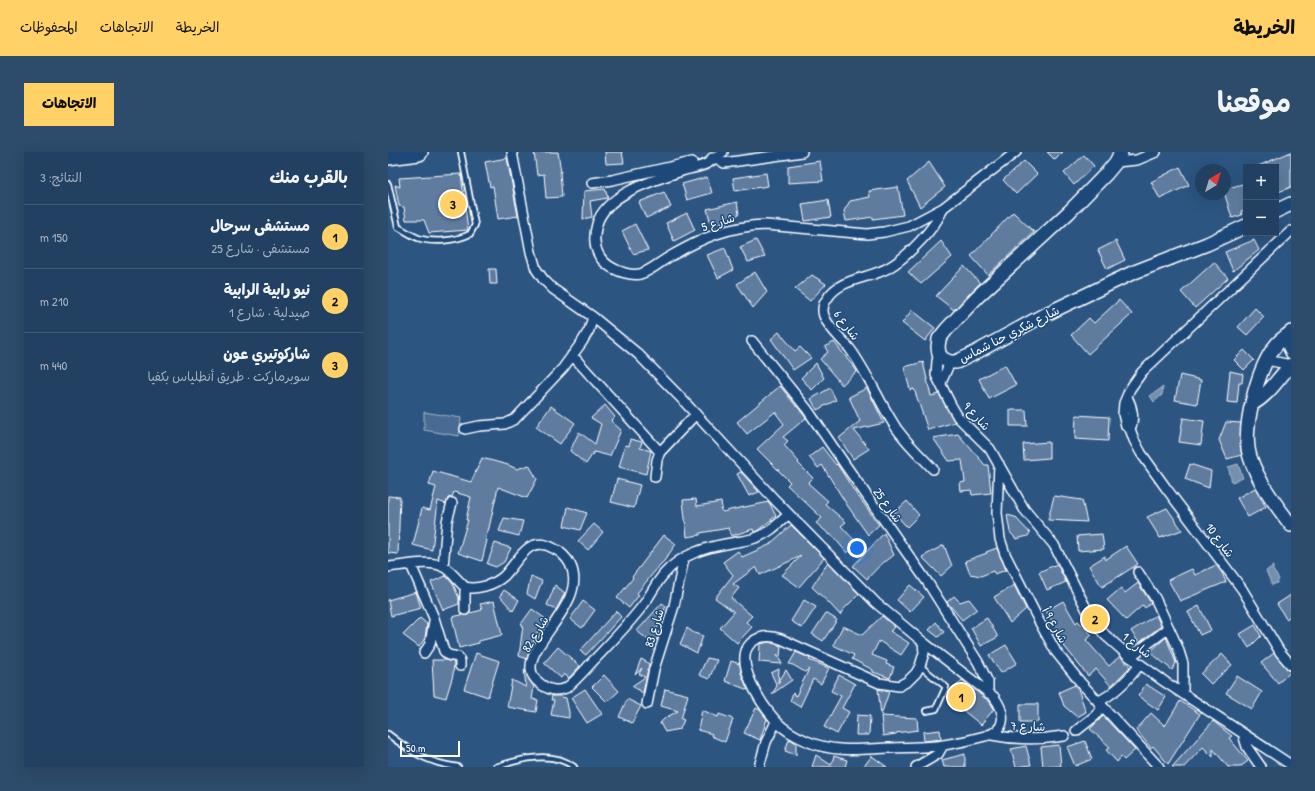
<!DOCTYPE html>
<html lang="ar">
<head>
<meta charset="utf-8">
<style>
  :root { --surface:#214062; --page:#2d4b6b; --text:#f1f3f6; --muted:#a2afbe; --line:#3e5977; --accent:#ffd166 }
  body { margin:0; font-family:"Patrick Hand","Playpen Sans Arabic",sans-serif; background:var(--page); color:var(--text); direction:rtl }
  .controls { position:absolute; right:12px; top:12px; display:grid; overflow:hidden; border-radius:0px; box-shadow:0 4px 16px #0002 }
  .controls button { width:36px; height:36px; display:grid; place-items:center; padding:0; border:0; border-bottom:1px solid var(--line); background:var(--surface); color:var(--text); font:20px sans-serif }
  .compass { position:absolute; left:807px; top:12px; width:36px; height:36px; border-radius:50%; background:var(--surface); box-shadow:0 4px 16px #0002; rotate:38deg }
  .scale { position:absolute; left:12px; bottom:10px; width:60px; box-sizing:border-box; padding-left:4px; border:2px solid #fff; border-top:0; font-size:11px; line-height:14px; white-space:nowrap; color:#fff; -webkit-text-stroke:3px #1f4a7a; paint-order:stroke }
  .you { position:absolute; left:469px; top:396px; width:14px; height:14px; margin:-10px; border:3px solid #fff; border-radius:50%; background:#1a73e8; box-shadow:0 0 0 6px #1a73e833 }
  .badge { display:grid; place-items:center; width:26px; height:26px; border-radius:50%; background:var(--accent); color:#111; font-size:13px; font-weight:700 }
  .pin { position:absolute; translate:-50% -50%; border:2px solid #fff; box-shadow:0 1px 4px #0006 }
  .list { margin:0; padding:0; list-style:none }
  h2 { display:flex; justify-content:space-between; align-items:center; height:52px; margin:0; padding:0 16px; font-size:17px }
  h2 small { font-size:13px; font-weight:400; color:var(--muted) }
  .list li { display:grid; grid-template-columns:26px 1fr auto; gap:12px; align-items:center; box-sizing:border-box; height:64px; padding:0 16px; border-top:1px solid var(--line) }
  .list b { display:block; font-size:15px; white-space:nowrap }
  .list p { margin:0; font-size:13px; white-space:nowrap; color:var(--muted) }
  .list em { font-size:13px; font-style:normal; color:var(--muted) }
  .map { position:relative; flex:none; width:903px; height:615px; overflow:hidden; direction:ltr; border-radius:0px }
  header { display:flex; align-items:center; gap:24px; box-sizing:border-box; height:56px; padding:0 20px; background:var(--accent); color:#111 }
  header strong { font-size:19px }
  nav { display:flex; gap:22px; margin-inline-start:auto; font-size:14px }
  .intro { display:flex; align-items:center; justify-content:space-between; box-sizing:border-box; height:96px; padding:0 24px }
  h1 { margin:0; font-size:28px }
  .button { padding:10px 18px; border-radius:0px; background:var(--accent); color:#111; font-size:14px; font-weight:700 }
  main { display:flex; gap:24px; padding:0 24px }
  aside { flex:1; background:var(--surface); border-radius:0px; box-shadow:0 4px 16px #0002 }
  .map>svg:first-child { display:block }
  .green { fill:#486b92; stroke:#a4b5c8 }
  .water { fill:#748fad; stroke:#acbcce }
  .building { fill:#5e7c9f; stroke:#fff }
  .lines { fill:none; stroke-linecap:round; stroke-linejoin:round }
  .lane-casing { stroke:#fff; stroke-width:8 }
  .street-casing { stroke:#fff; stroke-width:12 }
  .secondary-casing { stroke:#fff; stroke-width:16 }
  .highway-casing { stroke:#fff; stroke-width:20 }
  .lane { stroke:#1f4a7a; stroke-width:4.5 }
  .street { stroke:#1f4a7a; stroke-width:9 }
  .secondary { stroke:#1f4a7a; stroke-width:13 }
  .highway { stroke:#1f4a7a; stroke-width:17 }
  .labels { text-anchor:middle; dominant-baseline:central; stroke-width:3; stroke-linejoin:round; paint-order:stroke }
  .street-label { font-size:12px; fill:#fff; stroke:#1f4a7a }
</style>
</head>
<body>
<header>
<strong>الخريطة</strong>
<nav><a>الخريطة</a><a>الاتجاهات</a><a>المحفوظات</a></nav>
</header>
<div class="intro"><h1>موقعنا</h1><a class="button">الاتجاهات</a></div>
<main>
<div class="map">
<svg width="903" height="615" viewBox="0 0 903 615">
  <rect width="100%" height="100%" fill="#2c5582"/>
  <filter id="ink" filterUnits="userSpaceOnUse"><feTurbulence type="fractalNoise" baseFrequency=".025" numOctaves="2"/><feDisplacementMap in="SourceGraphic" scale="8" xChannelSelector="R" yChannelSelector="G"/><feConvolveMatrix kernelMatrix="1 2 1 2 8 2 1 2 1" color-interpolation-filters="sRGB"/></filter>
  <g filter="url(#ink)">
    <!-- green -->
    <path class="green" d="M36,260L73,266L71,284L36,278Z"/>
    <!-- water -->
    <path class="water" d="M775,235L774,243L766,250L762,244Z
      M850,312L855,326L844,330L840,315Z
      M885,414V418L891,427L889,431L884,433L878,419Z"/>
    <!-- building -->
    <path class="building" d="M146,0H170L173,20H172L174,45L158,46L156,22L149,23Z
      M217,0H234L236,11L218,12Z
      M659,0H675L667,8Z
      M903,0V35L888,41V15H868Z
      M696,3L706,14L686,33L676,21Z
      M119,6L130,64L110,67L105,34L102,35L97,10Z
      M432,9L435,29L400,31V14Z
      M636,9L649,22L628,42L615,28Z
      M541,10L557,35L532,55L519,29Z
      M792,15L801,33L772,47L763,30Z
      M378,21L380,34L347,39L345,26Z
      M73,22L80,78L41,81L36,68H18L16,55L11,54L7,33L12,35L11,26Z
      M319,25L324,41L299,48L294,32Z
      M858,31V58L853,59L854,63L844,66L837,43V37Z
      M510,35L515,63L485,67V65L458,69L456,59L462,49L482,45L481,39Z
      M217,37L220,46L202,49L204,65L195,67L196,39Z
      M276,40L283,55L258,66L251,50Z
      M440,48L443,65L417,69L414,52Z
      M349,50L351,62L339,70L323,72L319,57Z
      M625,60L646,80L600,123L583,104Z
      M299,61L307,78L286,89L278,71Z
      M247,72L260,98L245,102L234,79Z
      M368,88L377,105L360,110L352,95Z
      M866,88L871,98L845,119L837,100Z
      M553,89L564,105L533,132L520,120Z
      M728,89L737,108L719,117L710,98Z
      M337,96L345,118L330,126L319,103Z
      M826,110L840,126L807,156L793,140Z
      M576,114L592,131L566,158L548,144Z
      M101,117H108L109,132H102Z
      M367,120L379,140L365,156L349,132Z
      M424,123L438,132L422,149L407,137Z
      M731,148L744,162L700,202L683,183L701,166L706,171Z
      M867,156L876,165L859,183L850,175Z
      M524,158L547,176L537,189L514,171Z
      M391,180L407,199L412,195L423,206L405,218L383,187Z
      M446,190L469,219L454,233L432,207L440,200L437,195Z
      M856,198L866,208L856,218L846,208Z
      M535,210L543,244L551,242L567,270L540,278L526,237L522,238L516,215Z
      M428,211L436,226L424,238L413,226Z
      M617,213L628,233L601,247L591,227Z
      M842,219L855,222L854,231H851L849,251L839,250Z
      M792,223L813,228L809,252L787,248Z
      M392,234L408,254V255L409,254L418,266L395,285L400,289L396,293L411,310L410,311L425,326L420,331L440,349L437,352L458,370L453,374L470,392L459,401L443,382L442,383L428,371L434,366L399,333L402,330L369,297L396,272L387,260L359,282L349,270Z
      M442,236L448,248L429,258L423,247Z
      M479,236L496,271L466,278L481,297L465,307L451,286L472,269L461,245Z
      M217,253L227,265L223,269L233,278L222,304L206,300L198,312L182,299L191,280L207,292L213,272L203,266Z
      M163,254L187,271L172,292L148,275Z
      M622,258H638L639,274H622Z
      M688,263L721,265L720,289L687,287Z
      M795,266L816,269L813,293L791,290Z
      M838,270L853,271L852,293L854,303L839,307L831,288Z
      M570,282L597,313H600L603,341L584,343L583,338L573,339L572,331L577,330L574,308L561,309L545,286Z
      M242,287L254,290L252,296L263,299L258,322L231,315L237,293L241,294Z
      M661,290V306L636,308L635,292Z
      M434,295L448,313L449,312L470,345H471L491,373L480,383L459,353L434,313L430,316L421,305Z
      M94,306L120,313L129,317L141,313L149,327L139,346L110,335L101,376L97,388H99L94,409L70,401L80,368H78L83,345L66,340L64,345L60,346L58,352L50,349L44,398L25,393L34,356L42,358L48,335L41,333L45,319L83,330Z
      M802,312L823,319L821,336L797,327Z
      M353,320L371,340L361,344L349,322Z
      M229,327L252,333L246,356L223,350Z
      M867,336L878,355L860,365L849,346Z
      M0,344L12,345L10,402L0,401Z
      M666,344L694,348L699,370L660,368Z
      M308,347L309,354L333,350L334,356L332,357L335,360L342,358L381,350L388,364L369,379L366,380L365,377L343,384L341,376L312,381V383L299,385L295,348Z
      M519,349L531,363L519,375L506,361Z
      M180,355L199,361L192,378L176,374Z
      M779,356L794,378L772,386L759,365Z
      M619,363L627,365L642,381L640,384L628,387L622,380Z
      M116,366L135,369L131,384L111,379Z
      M206,372L215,380L200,398L190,389Z
      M403,373L436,406L411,435L394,423L413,404L372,423L368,415L345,432L351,436L343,446L364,464L358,470L364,475L349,491L332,476L346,460L327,446L345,423L335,410L350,399L354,405L381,393Z
      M496,381L506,403L497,410L496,409L479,427L465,414Z
      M714,382L716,397L690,399L689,384Z
      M276,383L288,392L276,409L272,413L249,441L251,443L241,456L229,446L245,426L244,425Z
      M107,391L123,396L116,410L108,415L99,412Z
      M556,393L564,414L553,424L534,405Z
      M738,394L750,412L714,435L701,414L717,404V408Z
      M609,396L618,418L607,422L605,419L593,424L582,422L577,409L599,401L598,400Z
      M440,410L471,442L456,457L452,463L443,453L424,435Z
      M669,412L678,430L659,438L651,420Z
      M828,413L834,421L838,430L792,449L780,428L804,417L807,423Z
      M58,424L65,432L71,446V452L55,458L43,430Z
      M143,424L154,429L147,447L139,442Z
      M750,431L763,451L757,456L755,453L738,468L719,448L733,436L737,441Z
      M167,433L177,441L168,458L159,453Z
      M522,433L536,445L522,460L509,448Z
      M626,433L638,457L622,471L606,445Z
      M116,438L131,448L125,459L112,444Z
      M28,440L33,456L3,464L0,448Z
      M903,443V464L898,467L889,452Z
      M566,444L572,450L581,447L589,457L574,468L559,450Z
      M416,448L428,455L414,476L403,469Z
      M106,449L114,483L91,489V491L71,496L64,465L73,463H80L82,461L94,458L92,452Z
      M195,449L207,458L194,476L182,467Z
      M675,449L688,471L690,469L704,483L698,488L721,514L732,504L742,515L723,534L708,517L700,524L669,485L672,482L658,459Z
      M274,451L278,454L268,479L271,481L269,487L265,492L249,479Z
      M811,454L823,478L812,483L800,460Z
      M144,457L159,468L148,482L139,507L131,504L135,473L133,472Z
      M228,459L233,465L198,503L192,499Z
      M438,461L449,468L435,489L424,482Z
      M768,463L773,474L751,491L743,479Z
      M494,464L507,475L502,479L521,491L513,503L491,489L484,503L499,509L498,512L506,515L502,526L485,520V518L464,507L466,503L445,493L455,474L474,483Z
      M32,466L39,472L37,486L31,495L15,483Z
      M599,466L610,485L593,494L583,476Z
      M548,470L556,480L550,485L541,478Z
      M867,473L873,484L861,496L852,482Z
      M299,476L306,481L315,484L309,501L292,492Z
      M778,485L788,511L784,518L762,500Z
      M381,490L393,494L392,505L389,503L394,512L371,510L372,492Z
      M618,493L629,511L613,521L601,503Z
      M170,495L192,514L181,526L176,522L173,526L156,511Z
      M408,500L422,506L421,508L441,516L433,532L425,527L412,555L402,549L405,541L408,544L421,517L417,520L405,513L401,512Z
      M88,501L111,509L100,545L76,537Z
      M886,501L903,520L890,531L873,511Z
      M834,502L844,513L823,532L813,522Z
      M319,506L329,508L321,527L311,523Z
      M253,507L257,509L261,512L255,541L244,534L257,525L251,522L254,516L247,523Z
      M44,508H56L66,510L65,523L58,546L46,543Z
      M343,509L352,512L353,521L360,538L337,529Z
      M136,517L143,530L146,535L144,547L150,548L148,560L119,555L124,528L138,535Z
      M391,517L390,531L398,518L404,528L384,542L389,534L383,521Z
      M216,523L231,539L219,550L204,535Z
      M451,523L467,532L454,556L461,560L449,582L436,575L453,544L443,539Z
      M849,524L874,540L864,557L838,541Z
      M574,528L602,550L606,557L593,573L559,545Z
      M758,532L778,545L770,558L750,544Z
      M687,533L690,537L698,560L689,565L676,554L671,540Z
      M197,537L214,562L199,571L183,546Z
      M277,537L300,543L293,567L296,568L292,577L277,580L272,571L277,566L290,559L273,554Z
      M490,537L501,540L493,563Z
      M164,544H174L173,545L178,546L181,560V566L163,563L166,548H163Z
      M239,547L253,554L244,571L231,565Z
      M792,549L812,562L780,612L765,594L763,596L748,578L763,561L777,574Z
      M632,552H650V570H632Z
      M368,556L372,558L379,567L372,588L356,581Z
      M314,558L330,565L331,562L345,567L337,590L323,584L324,582L310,578Z
      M469,563L482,564L481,583H468Z
      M493,564L529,566L530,578L508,581V582L495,584Z
      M715,564L747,598L736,608L733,605L729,610L718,598L722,595L702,577Z
      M825,569L844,584L841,586L860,609L852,615H840L825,597V605L815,595L796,615H784Z
      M552,578L553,587L536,589L535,580Z
      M402,587L408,591V603L397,599L400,590Z
      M697,589L704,607L687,614L679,595Z
      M671,593L673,614L655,615L653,595Z
      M638,594L643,613L628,615L623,597Z
      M577,602V615H556L554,608Z
      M428,603L443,613L446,604L459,608L457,615H424Z
      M484,604L499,615H475Z"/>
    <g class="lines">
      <!-- lane casing -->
      <g class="lane-casing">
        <path id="lane" d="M0,32L10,75C17,79 23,83 30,86C45,91 68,89 82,82L87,73L73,0
          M532,514L558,535L548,557L538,559
          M0,582C23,600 40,611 70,615
          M108,615C132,607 164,598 186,615"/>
      </g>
      <!-- street casing -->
      <g class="street-casing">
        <path id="street" d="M124,0L143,100L148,117L155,127L165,137L205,165L250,202L291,244L387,348L488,451L535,490L606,545C618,561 619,579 597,584C583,588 569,591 556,593C538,596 519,595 501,596C474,597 447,601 421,590C409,585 396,578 388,569C374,553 344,509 363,491C372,483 382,483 393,487L491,531L511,534L520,529L528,521L532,514L536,501L535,490
          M335,0C330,4 325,8 320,11C313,15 304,16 297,18C269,27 218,41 209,72C202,97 212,114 237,121C241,122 247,123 252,122C263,119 273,109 283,104C314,86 341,74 378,73L479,82L496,80L521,74L555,56L628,0
          M324,6H328L336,11L414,0
          M728,10L749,8L768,0
          M204,31L224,28L304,10
          M903,79L754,220L742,237L736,251L735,262L738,274L742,277L746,288L753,301L778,336L854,437L892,500L903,513
          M897,185L900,196L903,202
          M364,189L419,257L458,314L540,431L590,510L600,530V541
          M551,202L549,209L548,223L563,253L570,265L602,297L636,357L666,393L699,458L707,471L717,483L742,505L777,530L903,613
          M184,203L272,300
          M879,208L903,213
          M553,231L562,210
          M739,245C744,254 747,267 742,277
          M77,277L91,274L117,272L127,267L175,216L194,190L201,178L205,165
          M611,312L609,361L612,387L617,402L652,471L668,500L693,531L771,615
          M545,317C531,302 515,288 505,271C490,247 479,220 462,197C453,186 441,177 436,164C434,158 435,152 439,147C451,126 481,127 500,116C518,106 548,76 555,56
          M267,325L269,308L272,300L308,262
          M23,413L46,466L56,499L60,503L70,505L72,509V514
          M0,415C16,414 42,407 56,415C64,420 70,429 77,435C89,438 106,433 116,424C130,410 140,382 165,396C172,399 179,406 182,412C204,454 122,500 148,528C153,533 159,537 166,538C170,538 174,538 178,536C189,528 198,516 208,506C225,488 241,472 256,452C263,442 268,431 276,422C293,402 319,395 343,391C351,389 359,389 367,386C380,382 391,371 401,362
          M55,415L59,369L64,351
          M750,420L767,446L790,496L795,512V542
          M77,435V458
          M36,501L42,492L46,469
          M742,505L781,476
          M710,550C727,541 741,527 752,512
          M259,552L266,517L286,454L296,406
          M688,579L707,564L714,555
          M855,582L859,595L873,615
          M604,583C629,588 651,588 676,584
          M371,615L378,590L388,570
          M528,615L550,602L555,593"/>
      </g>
      <!-- secondary casing -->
      <g class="secondary-casing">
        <path id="secondary" d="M733,0L728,10L718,22L681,60L589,145L558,178L551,187L550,195L551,202L555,207L562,210H568L583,203L656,163L744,121L819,92L858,74
          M888,59L903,52
          M903,180C899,184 893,187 889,192C870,214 853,277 862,305C870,330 888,353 903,373
          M864,252C881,243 890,226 903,213"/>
      </g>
      <!-- highway casing -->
      <g class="highway-casing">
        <path id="highway" d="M0,4L31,0"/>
      </g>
      <!-- lane -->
      <use href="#lane" class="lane"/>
      <!-- street -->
      <use href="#street" class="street"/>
      <!-- secondary -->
      <use href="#secondary" class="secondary"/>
      <!-- highway -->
      <use href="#highway" class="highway"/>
    </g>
  </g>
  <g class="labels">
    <!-- street labels -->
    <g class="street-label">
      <text transform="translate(330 70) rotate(-18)">شارع 5</text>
      <text transform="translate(459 173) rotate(53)">شارع 6</text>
      <text transform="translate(621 182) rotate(-27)">شارع شكري حنا شماس</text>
      <text transform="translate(589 264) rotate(48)">شارع 9</text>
      <text transform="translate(500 353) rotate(54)">شارع 25</text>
      <text transform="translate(832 388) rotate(53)">شارع 10</text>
      <text transform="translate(667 473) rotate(61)">شارع 9 أ</text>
      <text transform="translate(266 476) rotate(-73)">شارع 83</text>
      <text transform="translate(147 482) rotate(-59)">شارع 82</text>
      <text transform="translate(749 493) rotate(38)">شارع 1</text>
      <text transform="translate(640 574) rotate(1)">شارع 7</text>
    </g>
  </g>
</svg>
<div class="controls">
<button>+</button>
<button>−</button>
</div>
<svg class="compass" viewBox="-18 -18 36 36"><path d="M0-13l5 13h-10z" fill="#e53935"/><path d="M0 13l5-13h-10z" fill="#a2afbe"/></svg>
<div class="scale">50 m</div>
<div class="you"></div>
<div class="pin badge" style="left:573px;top:545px">1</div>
<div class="pin badge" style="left:707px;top:467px">2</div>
<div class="pin badge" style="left:65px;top:52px">3</div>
</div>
<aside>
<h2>بالقرب منك<small>النتائج: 3</small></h2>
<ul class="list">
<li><span class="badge">1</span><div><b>مستشفى سرحال</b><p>مستشفى · شارع 25</p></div><em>150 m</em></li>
<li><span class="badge">2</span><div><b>نيو رابية الرابية</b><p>صيدلية · شارع 1</p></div><em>210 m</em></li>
<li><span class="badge">3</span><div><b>شاركوتيري عون</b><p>سوبرماركت · طريق أنطلياس بكفيا</p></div><em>440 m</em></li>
</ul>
</aside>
</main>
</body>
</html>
